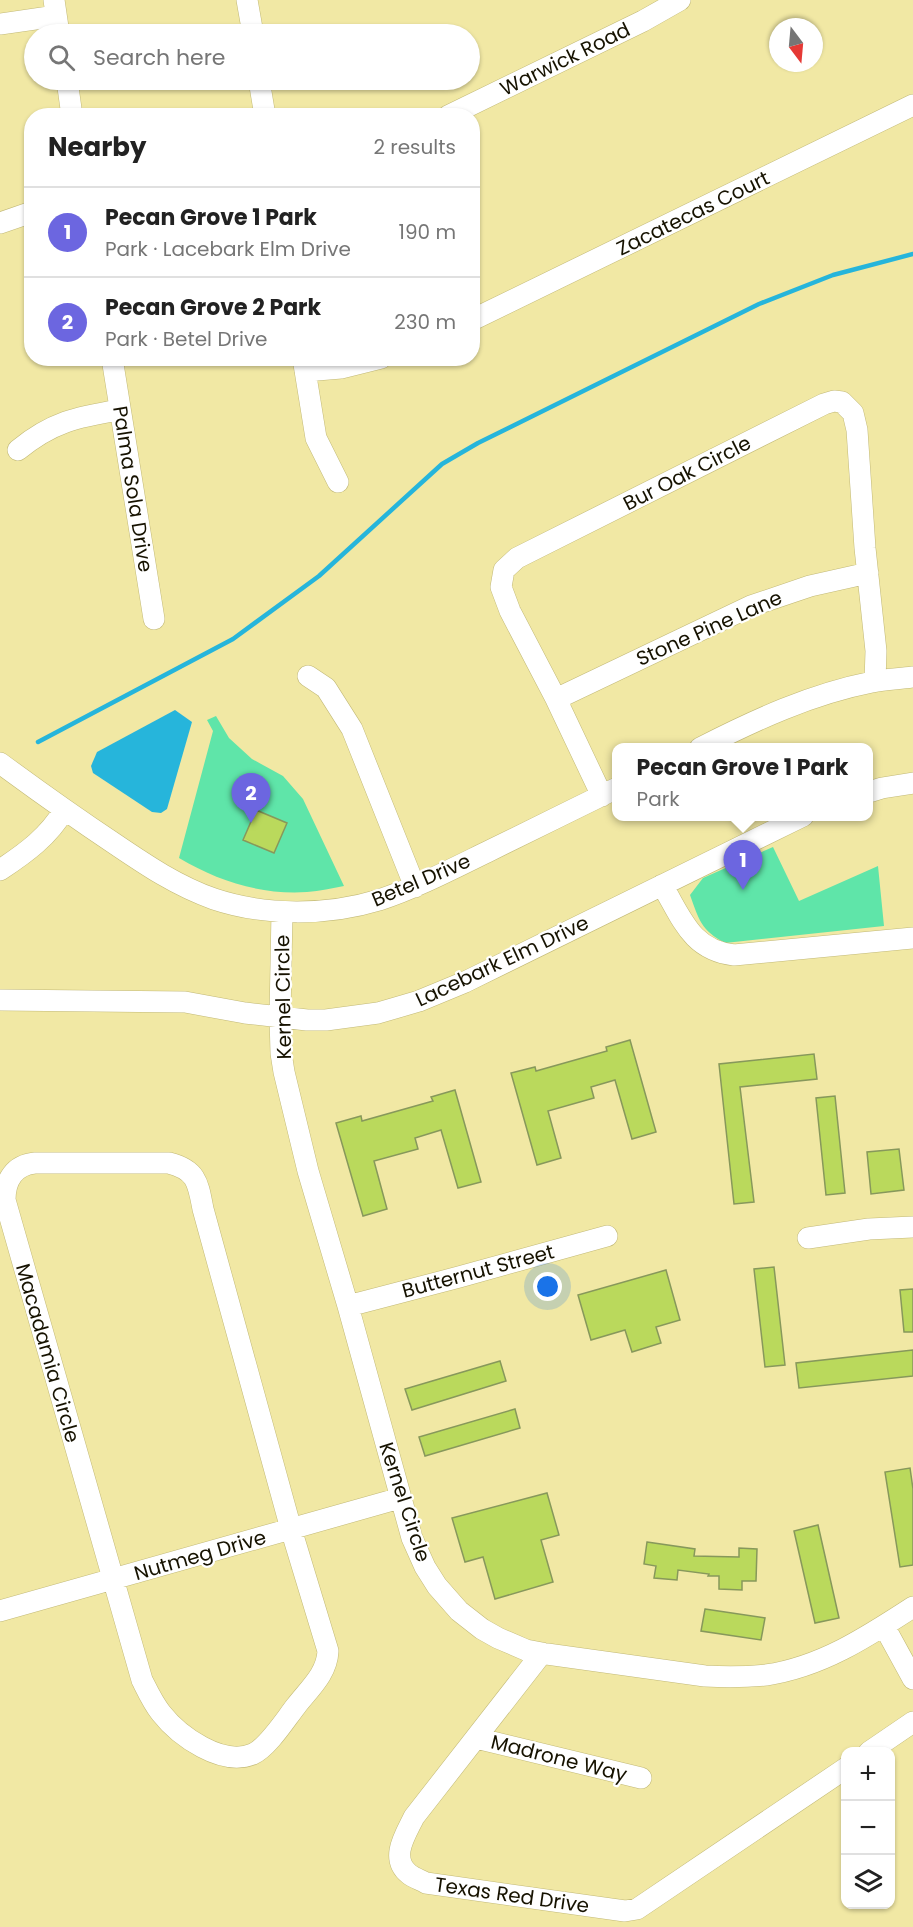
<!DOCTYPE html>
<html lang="en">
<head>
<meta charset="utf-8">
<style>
  :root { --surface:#fff; --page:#f6f6f6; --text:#222; --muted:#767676; --line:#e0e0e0; --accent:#6c66e0 }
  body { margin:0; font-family:Poppins,sans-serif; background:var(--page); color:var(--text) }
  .controls { position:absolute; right:18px; bottom:18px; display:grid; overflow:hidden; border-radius:12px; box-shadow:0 2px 4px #0004 }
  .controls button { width:54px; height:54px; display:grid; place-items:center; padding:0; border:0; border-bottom:2px solid var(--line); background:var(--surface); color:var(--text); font:30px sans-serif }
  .compass { position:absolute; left:769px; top:18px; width:54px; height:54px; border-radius:50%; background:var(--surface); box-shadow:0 2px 4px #0004; rotate:164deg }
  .you { position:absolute; left:548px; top:1287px; width:21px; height:21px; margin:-15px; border:4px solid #fff; border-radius:50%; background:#1a73e8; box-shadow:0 0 0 9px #1a73e833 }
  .badge { display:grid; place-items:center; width:39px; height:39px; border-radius:50%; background:var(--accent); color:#fff; font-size:20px; font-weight:700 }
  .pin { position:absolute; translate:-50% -50px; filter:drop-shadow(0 2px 3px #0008) }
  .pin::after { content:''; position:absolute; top:32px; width:21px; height:18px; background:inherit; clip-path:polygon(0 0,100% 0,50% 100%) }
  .popup { position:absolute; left:612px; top:743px; width:261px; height:78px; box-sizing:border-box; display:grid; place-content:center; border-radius:12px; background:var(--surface); filter:drop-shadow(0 2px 4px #0005); font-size:20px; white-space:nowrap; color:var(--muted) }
  .popup b { font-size:22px; color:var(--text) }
  .popup::after { content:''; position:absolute; left:50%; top:100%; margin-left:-12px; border:12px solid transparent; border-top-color:var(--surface) }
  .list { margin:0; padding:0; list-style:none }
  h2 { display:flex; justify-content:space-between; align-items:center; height:78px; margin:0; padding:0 24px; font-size:26px }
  h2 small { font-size:20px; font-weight:400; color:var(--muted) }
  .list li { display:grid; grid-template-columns:39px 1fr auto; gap:18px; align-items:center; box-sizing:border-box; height:90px; padding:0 24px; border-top:2px solid var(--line) }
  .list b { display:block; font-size:22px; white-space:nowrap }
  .list p { margin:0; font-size:20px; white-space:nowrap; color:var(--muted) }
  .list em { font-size:20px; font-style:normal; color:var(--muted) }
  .icon { flex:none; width:33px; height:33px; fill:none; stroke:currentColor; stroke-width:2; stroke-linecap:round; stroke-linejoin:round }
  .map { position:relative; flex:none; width:913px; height:1927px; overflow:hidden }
  .search { position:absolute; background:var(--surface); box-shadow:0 2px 4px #0004; left:24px; top:24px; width:456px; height:66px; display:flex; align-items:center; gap:15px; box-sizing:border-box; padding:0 21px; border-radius:33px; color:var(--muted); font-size:22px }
  .panel { position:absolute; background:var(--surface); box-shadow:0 2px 4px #0004; left:24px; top:108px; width:456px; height:258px; border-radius:24px }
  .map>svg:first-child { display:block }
  .green { fill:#5fe5a9 }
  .water { fill:#26b5db }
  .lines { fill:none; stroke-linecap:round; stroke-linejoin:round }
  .stream { stroke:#26b5db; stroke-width:4.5 }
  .building { fill:#bad95c; stroke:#87985b; stroke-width:1.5 }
  .minor-casing { stroke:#c2b977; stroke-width:22 }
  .minor { stroke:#fff; stroke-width:21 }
  .labels { text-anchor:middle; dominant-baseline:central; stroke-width:4.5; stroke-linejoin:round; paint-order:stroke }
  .street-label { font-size:20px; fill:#161200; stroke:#fff }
</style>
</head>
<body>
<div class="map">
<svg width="913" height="1927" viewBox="0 0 913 1927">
  <rect width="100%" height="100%" fill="#f1e8a4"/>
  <!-- green -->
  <path class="green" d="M216,716L229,738L252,759L283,776L303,799L344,886C332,888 320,891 307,892C260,895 218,881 179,858L213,731L207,720Z
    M773,847L799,901L878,866L884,926L725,943C701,930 699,920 690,895L703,878Z"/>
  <!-- water -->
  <path class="water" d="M175,710L192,722L167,809L161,813L152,812L93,773L91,766L97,752Z"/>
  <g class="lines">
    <!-- stream -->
    <path class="stream" d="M38,742L233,639L319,576L442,464L478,443L759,304L833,275L913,254"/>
  </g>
  <!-- building -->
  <path class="building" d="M256,810L287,823L274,853L243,840Z
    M630,1040L656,1132L632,1139L615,1080L591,1087L594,1098L548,1111L561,1158L537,1165L511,1073L535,1067L536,1071L607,1051L606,1047Z
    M814,1054L817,1079L740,1087L754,1202L734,1204L719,1064Z
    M455,1090L481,1182L458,1188L441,1130L415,1138L418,1149L374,1161L387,1209L363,1216L336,1123L361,1116L362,1121L433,1101L431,1097Z
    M835,1096L845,1193L826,1195L816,1098Z
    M899,1149L904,1190L871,1194L867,1152Z
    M774,1267L785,1365L765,1367L754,1269Z
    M666,1270L680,1320L656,1327L661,1343L632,1352L625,1330L591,1340L578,1295Z
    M913,1289V1332H904L900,1290Z
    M913,1350V1376L799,1388L796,1363Z
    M500,1361L506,1381L412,1410L405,1389Z
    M515,1409L520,1428L425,1456L419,1437Z
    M910,1468L913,1489V1565L900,1567L885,1472Z
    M547,1493L559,1535L541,1540L553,1582L495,1599L483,1557L465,1562L452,1518Z
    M818,1525L839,1618L815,1623L794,1531Z
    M647,1542L695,1549L694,1556L739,1557V1548L757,1549L756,1581H742V1590L719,1589V1576H708L709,1574L678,1570L677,1580L654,1578L656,1566L644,1564Z
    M705,1609L765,1618L761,1640L701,1631Z"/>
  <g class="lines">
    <!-- minor casing -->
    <g class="minor-casing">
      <path id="minor" d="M54,0L59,34
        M247,0L253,34
        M0,24L56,16
        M67,80L72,116
        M259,80L265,116
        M448,116L643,21L680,0
        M0,223L32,212
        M472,320L913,105
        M112,358L154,619
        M303,358L316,438L338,482
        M305,371L341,368L381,358
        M18,450C52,422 77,417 119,410
        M308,676L326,688L352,729L415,887
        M556,699L751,606L810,586L868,573
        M700,748C755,720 811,694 872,682C885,679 899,679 913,677
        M0,763C38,791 76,818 115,844C146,865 177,886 214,899C265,916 327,916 379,900C418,887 454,868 491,850C533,829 575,809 617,788
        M869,792L882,788L913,783
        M602,796L556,699L510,611L501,587L504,570L517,558L824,404L834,401L842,402L853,413L857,430L865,548L876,651L875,681
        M0,870C26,853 49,836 64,810
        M662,885C682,918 691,950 734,955L913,938
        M282,912L280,1017L281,1053L284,1072L308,1171L348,1306L412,1538L425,1567L437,1586L459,1611L482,1629L498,1638L526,1650L547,1654L705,1676C725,1677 746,1677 766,1675C821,1667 867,1637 913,1607
        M0,1000L185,1002L245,1013L307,1020H326L378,1013L419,1001L465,982L803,816
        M35,1163H169C197,1170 198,1183 203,1209L291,1529L328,1651C327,1674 309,1689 296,1706C285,1720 268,1747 253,1754C222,1767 179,1736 161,1713C153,1703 148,1692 142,1680L5,1200C5,1180 14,1165 35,1163Z
        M808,1238L869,1229L913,1227
        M348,1306L459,1277L607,1236
        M0,1611L400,1498
        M884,1626L913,1679
        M542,1653L414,1817C406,1834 389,1858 409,1874C414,1878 421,1880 426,1883L625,1911L637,1909L846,1768
        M476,1738L641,1778
        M869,1752L913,1722"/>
    </g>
    <!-- minor -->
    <use href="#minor" class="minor"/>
  </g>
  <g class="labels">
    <!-- street labels -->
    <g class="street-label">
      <text transform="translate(565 59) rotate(-26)">Warwick Road</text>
      <text transform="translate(693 213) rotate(-26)">Zacatecas Court</text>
      <text transform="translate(687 473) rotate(-27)">Bur Oak Circle</text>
      <text transform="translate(133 489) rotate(81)">Palma Sola Drive</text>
      <text transform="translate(709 628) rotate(-24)">Stone Pine Lane</text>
      <text transform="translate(421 880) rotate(-23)">Betel Drive</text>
      <text transform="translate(502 961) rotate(-25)">Lacebark Elm Drive</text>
      <text transform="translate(283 997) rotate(-91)">Kernel Circle</text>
      <text transform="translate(478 1271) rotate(-15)">Butternut Street</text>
      <text transform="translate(48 1353) rotate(74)">Macadamia Circle</text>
      <text transform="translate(405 1502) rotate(72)">Kernel Circle</text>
      <text transform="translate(200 1555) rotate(-16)">Nutmeg Drive</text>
      <text transform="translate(559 1758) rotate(14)">Madrone Way</text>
      <text transform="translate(512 1895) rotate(8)">Texas Red Drive</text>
    </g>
  </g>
</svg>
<div class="controls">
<button>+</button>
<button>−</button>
<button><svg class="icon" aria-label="layers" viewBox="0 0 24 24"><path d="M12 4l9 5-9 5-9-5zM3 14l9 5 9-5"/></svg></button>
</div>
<svg class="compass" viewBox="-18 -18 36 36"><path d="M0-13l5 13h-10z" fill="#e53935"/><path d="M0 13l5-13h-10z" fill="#767676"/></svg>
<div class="you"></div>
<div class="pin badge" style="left:743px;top:890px">1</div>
<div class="popup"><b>Pecan Grove 1 Park</b>Park</div>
<div class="pin badge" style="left:251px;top:823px">2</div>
<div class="search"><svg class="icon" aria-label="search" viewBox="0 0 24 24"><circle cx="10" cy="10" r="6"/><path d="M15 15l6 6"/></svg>Search here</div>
<section class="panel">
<h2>Nearby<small>2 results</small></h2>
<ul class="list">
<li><span class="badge">1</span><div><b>Pecan Grove 1 Park</b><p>Park · Lacebark Elm Drive</p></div><em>190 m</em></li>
<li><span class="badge">2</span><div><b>Pecan Grove 2 Park</b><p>Park · Betel Drive</p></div><em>230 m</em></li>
</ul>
</section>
</div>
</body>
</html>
